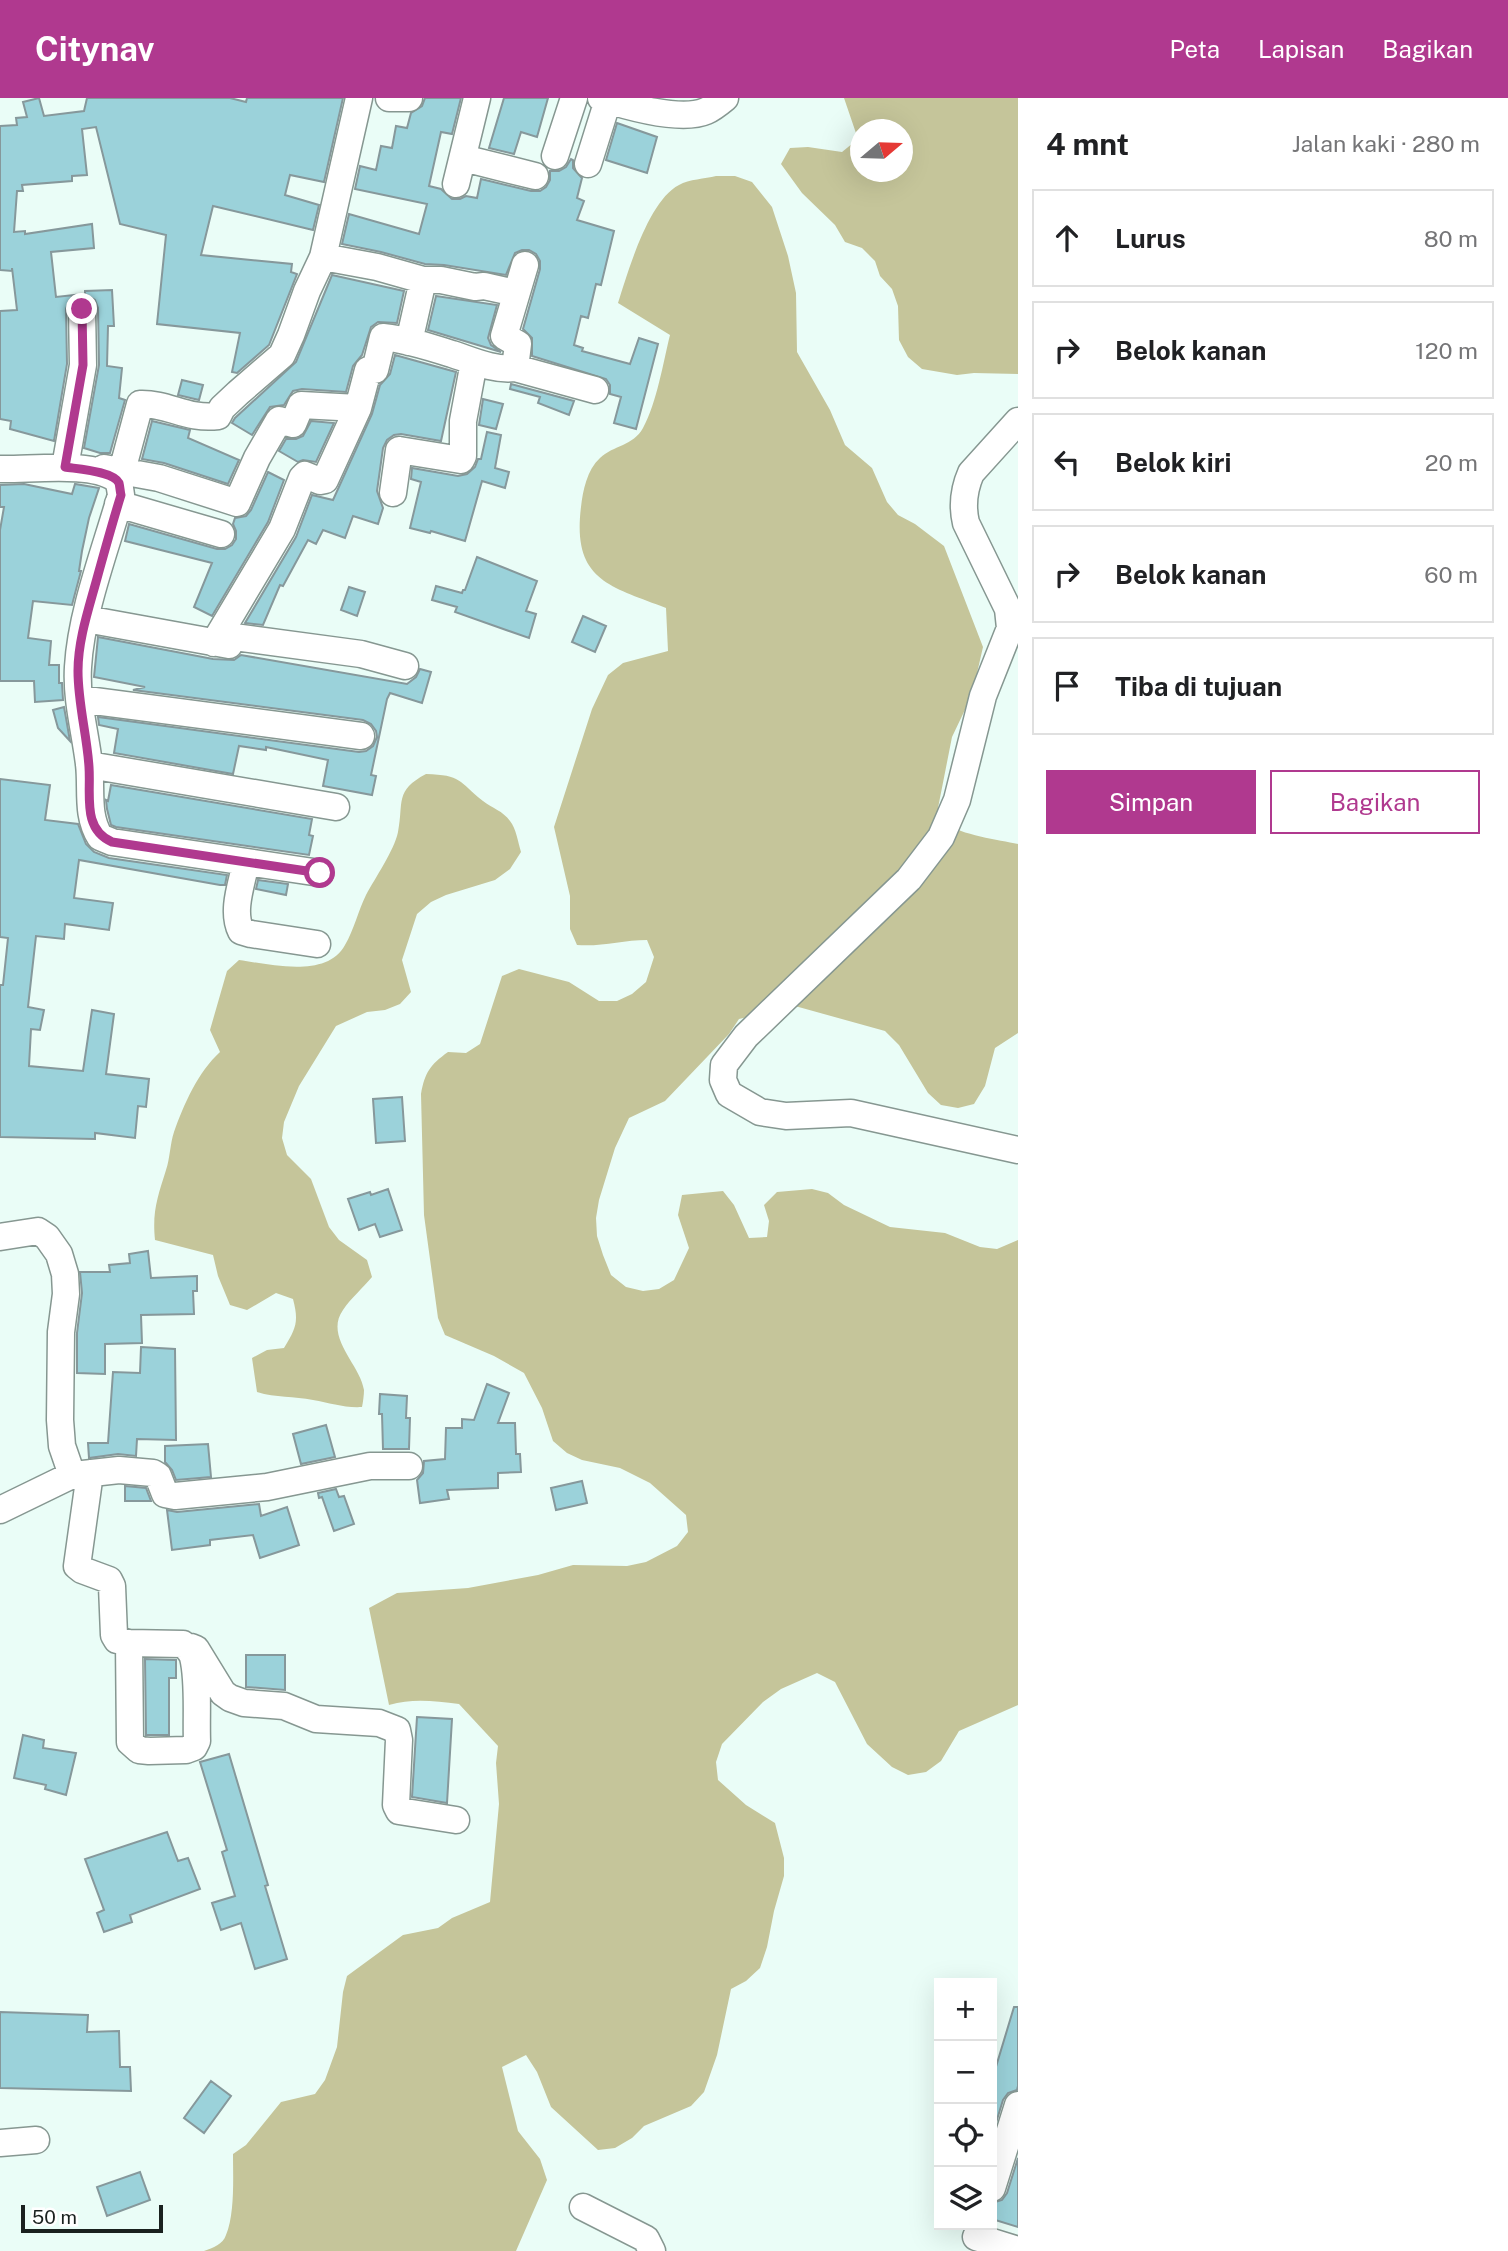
<!DOCTYPE html>
<html lang="id">
<head>
<meta charset="utf-8">
<style>
  :root { --surface:#fff; --page:#f6f6f6; --text:#202124; --muted:#757577; --line:#e0e0e0; --accent:#b0398f }
  body { margin:0; font-family:"Public Sans",sans-serif; background:var(--page); color:var(--text) }
  .controls { position:absolute; right:21px; bottom:21px; display:grid; overflow:hidden; border-radius:0px; box-shadow:0 7px 28px #0002 }
  .controls button { width:63px; height:63px; display:grid; place-items:center; padding:0; border:0; border-bottom:2px solid var(--line); background:var(--surface); color:var(--text); font:35px sans-serif }
  .compass { position:absolute; left:850px; top:21px; width:63px; height:63px; border-radius:50%; background:var(--surface); box-shadow:0 7px 28px #0002; rotate:71deg }
  .scale { position:absolute; left:21px; bottom:18px; width:142px; box-sizing:border-box; padding-left:7px; border:4px solid #1a211f; border-top:0; font-size:19px; line-height:24px; white-space:nowrap; color:#1a211f; -webkit-text-stroke:5px #fff; paint-order:stroke }
  .stop { position:absolute; width:21px; height:21px; margin:-16px; border:5px solid #b0398f; border-radius:50%; background:#fff }
  .stop.end { background:#b0398f; border-color:#fff; box-shadow:0 2px 7px #0008 }
  .list { margin:0; padding:0; list-style:none }
  h2 { display:flex; justify-content:space-between; align-items:center; height:91px; margin:0; padding:0 28px; font-size:30px }
  h2 small { font-size:23px; font-weight:400; color:var(--muted) }
  .list li { display:grid; grid-template-columns:46px 1fr auto; gap:21px; align-items:center; box-sizing:border-box; height:98px; margin:0 14px 14px; padding:0 14px; border:2px solid var(--line); border-radius:0px }
  .list b { display:block; font-size:26px; white-space:nowrap }
  .list em { font-size:23px; font-style:normal; color:var(--muted) }
  .actions { display:flex; gap:14px; padding:21px 28px }
  .actions a { flex:1; padding:16px 0; border:2px solid var(--accent); border-radius:0px; text-align:center; font-size:24px; color:var(--accent) }
  .actions .main { background:var(--accent); color:#fff }
  .icon { flex:none; width:38px; height:38px; fill:none; stroke:currentColor; stroke-width:2; stroke-linecap:round; stroke-linejoin:round }
  .map { position:relative; flex:none; width:1018px; height:2153px; overflow:hidden }
  header { display:flex; align-items:center; gap:42px; box-sizing:border-box; height:98px; padding:0 35px; background:var(--accent); color:#fff }
  header strong { font-size:33px }
  nav { display:flex; gap:38px; margin-inline-start:auto; font-size:24px }
  main { display:flex }
  aside { flex:1; background:var(--surface) }
  .map>svg:first-child { display:block }
  .forest { fill:#c5c59a; fill-rule:evenodd }
  .building { fill:#9bd2da; stroke:#86989b; stroke-width:2 }
  .lines { fill:none; stroke-linecap:round; stroke-linejoin:round }
  .minor-casing { stroke:#869791; stroke-width:29 }
  .minor { stroke:#fff; stroke-width:26 }
  .route { stroke:#b0398f; stroke-width:9 }
</style>
</head>
<body>
<header>
<strong>Citynav</strong>
<nav><a>Peta</a><a>Lapisan</a><a>Bagikan</a></nav>
</header>
<main>
<div class="map">
<svg width="1018" height="2153" viewBox="0 0 1018 2153">
  <rect width="100%" height="100%" fill="#eafdf7"/>
  <!-- forest -->
  <path class="forest" d="M844,0H1018V276L974,275L957,277L922,271L908,259L899,242L898,208L892,191L880,178L875,163L862,150L845,144L835,127L802,95L781,66L790,50L808,49L842,54L858,41ZM860,32H902V74H860Z
    M716,78H735L752,84L772,109L788,158L796,195L797,254L830,312L845,347L872,370L887,404L898,417L915,426L944,448L983,549L972,597L952,639L938,710C939,716 940,722 945,725C961,737 999,742 1018,746V935L995,950L985,988L974,1006L958,1010L941,1007L928,995L899,947L885,933L795,908L739,921L729,936L665,1003L629,1020L615,1050L599,1102L596,1120L597,1138L603,1157L611,1177L626,1189L643,1193L659,1191L674,1182L689,1150L678,1117L682,1097L723,1093L734,1107L749,1140L767,1139L769,1123L764,1107L777,1094L812,1091L828,1095L844,1107L890,1129L945,1135L980,1149L997,1151L1018,1142V1607L959,1633L941,1663L926,1674L908,1677L892,1669L867,1646L835,1584L817,1575L781,1591L763,1604L722,1646L716,1664L718,1682L746,1707L775,1725L784,1760V1778L774,1813L767,1849L760,1870L746,1883L731,1891L717,1957L704,1994L691,2008L644,2028L632,2040L615,2050L598,2052L551,2009L537,1974L526,1957L502,1969L518,2033L540,2061L547,2082L516,2153H204C213,2150 223,2146 226,2137C235,2116 233,2079 233,2056L246,2047L281,2004L315,1996L325,1982L337,1949L343,1894L347,1878L403,1837L438,1830L452,1820L490,1804L499,1706L496,1665L498,1648L459,1606C434,1603 413,1600 389,1607L369,1510L397,1495L468,1490L538,1477L573,1467L627,1468L646,1464L677,1448L688,1434L686,1417L650,1385L620,1370L582,1362L567,1355L553,1343L542,1310L524,1275L494,1258L445,1237L438,1220L424,1117L421,996C425,974 430,967 448,954L466,955L480,946L502,878L519,871L569,884L599,903H617L632,896L646,884L654,859L647,842C623,842 601,849 577,847L570,831V798L554,729L592,611L608,577L623,565L668,553L666,510C609,488 572,482 581,409C583,392 587,372 600,360C614,347 633,348 643,330C657,304 663,265 670,237L618,205C628,174 648,103 679,87C689,81 705,81 716,78Z
    M426,676C462,677 458,683 483,703C492,710 503,713 510,723C516,730 518,744 521,754L510,771L495,782L446,797L431,804L417,816L402,862L411,894L400,906L385,912L367,914L336,928L299,988L284,1024L282,1040L287,1057L311,1081L329,1129L339,1142L367,1162L372,1179C363,1190 351,1200 343,1212C324,1239 360,1266 364,1292C364,1297 363,1304 362,1309C344,1310 330,1305 313,1302C294,1298 276,1300 257,1294L252,1260L267,1252L284,1250C296,1230 299,1224 293,1201L276,1195L247,1212L230,1207L218,1178L213,1157L155,1142C152,1113 158,1098 166,1072C170,1060 170,1046 174,1034C184,1006 198,974 220,954L210,932L227,873L239,862C269,866 327,881 345,847C354,832 358,813 366,797C375,780 394,753 398,734C404,704 394,693 426,676Z"/>
  <!-- building -->
  <path class="building" d="M39,0L44,18L84,13L87,0H230L246,4L247,0H343L324,84L290,77L285,97L319,107L313,132L213,108L201,157L292,166L291,174L297,176L269,247L237,275L232,274L240,235L157,226L166,137L120,126L96,29L82,31L87,77L72,78V83L22,87L23,93H17L14,134L25,133V136L92,126L94,150L51,154L56,199L74,197L69,203L66,211L67,266L54,343L10,331L11,323L0,321V213L17,212L12,170V173L0,172V28L17,27L16,20L27,19L23,4Z
    M425,0H461L452,36L441,34L429,88L441,91L452,101H460L466,98L477,100L481,81L531,93H540L546,89L550,82V73H559L566,69L571,61L573,62V70L582,80L577,100L584,103L577,122L614,133L601,187L596,186L588,220L581,218L574,247L583,250L582,253L630,266L639,240L658,246L636,331L614,325L621,299L610,296V287L606,281L532,258V240L523,231L540,171V163L536,156L529,152H522L515,155L506,177L444,167L425,166L381,154L342,146L349,116L419,136L427,106L355,91L360,68L376,72L381,48L392,50L396,28L407,30L411,15L422,8Z
    M504,0H548L537,39L521,34L514,56L489,50Z
    M617,25L657,39L647,75L606,62Z
    M332,177L404,193L397,225L378,224L371,229L362,257L353,268L346,294L302,291L293,293L284,307L270,309L252,337L232,325L235,320L296,264Z
    M112,192L114,228H108L107,268L122,270L119,300L125,302L110,355H100L84,350L99,267L98,210L95,202L85,196V193Z
    M436,198L497,207L488,240L491,247L501,254L428,232Z
    M395,257L456,274L441,343L401,336L394,337L387,342L383,350L377,393L383,410L378,426L353,418L345,440L323,432L316,446L308,442L283,488L280,487L263,527L245,525L296,439L312,397L333,402L372,316L380,287L390,276Z
    M182,282L203,287L199,302L178,297Z
    M511,286L574,303L569,317L538,305L540,299L510,291Z
    M483,301L503,306L496,331L479,327Z
    M152,323L190,332L188,340L239,362L228,386L164,365L142,361Z
    M311,323L334,325L316,364L303,362L298,364L279,353L286,341H296L303,338Z
    M487,334L501,337L495,370L509,374L505,390L482,383L465,443L431,433L430,435L410,430L421,384L411,381L412,370L458,378L467,376L475,369L478,361H481Z
    M268,374L284,382L268,424L212,518L194,509L212,465L125,443L129,426L217,451H225L232,447L236,441V433L233,426L235,420L246,418L251,412Z
    M24,386L72,396L75,386L99,390L89,420L82,453L79,473H81L72,507L33,503L28,540L51,543L49,567H59V585H62L63,602L35,604L34,583H0V432L4,409H0V387Z
    M477,459L537,483L526,513L536,516L529,540L455,514L457,509L432,502L436,488L462,495L463,492H465Z
    M349,489L365,494L357,518L341,512Z
    M583,518L606,528L595,554L572,544Z
    M98,539L213,561L234,562L241,557L407,586L416,579L420,571L431,574L422,605L390,595L387,601L371,677L376,678L372,697L323,688L328,662L266,649V652L239,648L233,676L114,655L118,631L99,627L98,619L359,654L366,653L373,648L377,639L376,633L371,626L363,622L133,592L145,589L94,579Z
    M64,609L66,620L70,643L58,630L53,612Z
    M0,681L50,687L45,722L78,726L86,746L94,754L109,760L227,777L225,787H220L79,762L74,800L113,805L109,832L65,826L64,841L36,838L28,909L44,912L40,932L31,931L29,968L83,973L92,912L114,916L106,976L149,981L146,1009L138,1008L135,1040L95,1035V1041L0,1039V887H3L8,840L0,839Z
    M111,687L312,721L309,737L313,738L309,757L116,729L111,727L107,711L106,702L108,703Z
    M258,782L288,786L286,797L256,791Z
    M402,999L405,1043L376,1045L373,1001Z
    M388,1091L402,1132L380,1139L375,1126L359,1132L348,1101L370,1094L371,1097Z
    M148,1153L151,1180L197,1178V1193H193L194,1216L141,1217L142,1245L105,1246V1276L77,1275V1235L82,1195L80,1174H110L109,1167L130,1165L129,1156Z
    M141,1249L175,1251L176,1342L137,1341L136,1358L118,1356L89,1360L88,1345H108L113,1274L140,1275Z
    M487,1286L509,1295L498,1325H515L516,1356H520L521,1374L498,1375V1390L447,1392L449,1401L420,1405L417,1382L423,1375L424,1363L445,1361L446,1330H462V1321L474,1322Z
    M380,1296L407,1298L406,1320H410L409,1351H383L382,1316H379Z
    M326,1327L335,1359L301,1366L293,1336Z
    M208,1346L211,1379L176,1382L172,1372L165,1364V1348Z
    M582,1383L587,1405L556,1412L551,1390Z
    M125,1388L146,1390L151,1403H125Z
    M336,1391L339,1399L344,1398L354,1426L334,1433L322,1399L319,1400L318,1395Z
    M259,1406L261,1418L287,1409L299,1447L260,1460L253,1437L210,1442V1447L172,1452L167,1412L177,1414Z
    M246,1557H285V1592L246,1589Z
    M145,1561L176,1562V1580H169V1637H146Z
    M417,1619L452,1621L447,1705L412,1699Z
    M23,1637L44,1642L43,1650L76,1655L66,1697L45,1691L46,1687L14,1680Z
    M229,1656L268,1787L265,1788L287,1861L255,1871L241,1825L221,1832L212,1805L235,1798L222,1754L227,1752L200,1664Z
    M167,1734L178,1763L188,1760L200,1791L130,1817L132,1824L104,1834L97,1815L104,1812L85,1761Z
    M1014,1909H1018V1988L1017,1992L1008,1995L1003,2002L992,2038V1982Z
    M0,1914L88,1917L87,1934L119,1933L120,1969H130L131,1993L0,1990Z
    M211,1983L231,1998L204,2035L184,2020Z
    M1018,2060V2129L992,2121V2105L1002,2102L1007,2095Z
    M140,2074L150,2102L107,2118L97,2089Z"/>
  <g class="lines">
    <!-- minor casing -->
    <g class="minor-casing">
      <path id="minor" d="M389,0H409
        M601,0C626,8 681,24 706,13C713,10 719,5 725,0
        M555,58L574,0
        M463,60L535,78
        M588,66L608,2
        M456,86L477,0
        M323,159L377,169L423,182H441L475,189L484,188L516,195
        M409,244L423,182
        M515,270L518,246L504,238L525,167
        M1018,323L971,375C964,391 962,408 966,425L1008,511L1010,530L983,598L957,702L941,739L909,781L746,938L724,967L723,982L729,996L760,1014L786,1018L851,1015L1018,1052
        M65,369L83,267L82,211
        M104,370L159,380L237,405L257,360L279,322L293,326L301,307L358,310
        M0,371C29,372 93,363 116,381C120,385 120,391 121,397C106,450 81,514 78,569C76,602 85,633 89,666C92,691 86,717 100,739L112,744L320,775
        M122,373L140,306C168,305 187,322 218,318L222,310L238,295L282,257L291,237L307,193L323,159L359,0
        M393,395L399,352L461,362L463,358V323L474,264
        M118,406L221,436
        M86,521L229,547
        M219,537L361,556L405,568
        M214,545L282,431L302,380L305,377L320,383L325,382L358,310L368,272H375L383,239C405,241 430,249 452,256C471,262 494,273 515,270L595,292
        M79,601L361,638
        M89,667L336,709
        M246,764C242,785 231,813 241,833L251,836L317,846
        M0,1139L38,1133L47,1139L59,1156L65,1176L66,1196L61,1234L60,1322L62,1348L72,1377L0,1412
        M90,1375L77,1468L82,1472L109,1482L112,1488L114,1537L117,1542L129,1545L183,1546C187,1550 191,1553 193,1559C199,1583 196,1618 197,1643L194,1649L186,1652L149,1653L139,1652L130,1644L129,1545
        M74,1377L119,1372L153,1375L158,1378L165,1396L175,1398L267,1389L370,1368H409
        M191,1549L196,1551L223,1595L230,1600L244,1605L284,1608L316,1621L379,1625L397,1632L399,1642L396,1707L399,1713L456,1722
        M0,2045L36,2042
        M992,2090L1018,2007
        M583,2109L646,2141L652,2153
        M976,2139L1018,2152"/>
    </g>
    <!-- minor -->
    <use href="#minor" class="minor"/>
  </g>
  <g class="lines">
    <!-- route -->
    <path class="route" d="M82,211L83,267L65,369C77,371 113,373 119,385C120,389 120,393 121,397C112,426 104,455 96,484C88,513 78,543 78,573C78,606 87,637 89,669C91,697 82,731 112,744L320,775"/>
  </g>
</svg>
<div class="controls">
<button>+</button>
<button>−</button>
<button><svg class="icon" aria-label="locate" viewBox="0 0 24 24"><circle cx="12" cy="12" r="6"/><path d="M12 2v4M12 18v4M2 12h4M18 12h4"/></svg></button>
<button><svg class="icon" aria-label="layers" viewBox="0 0 24 24"><path d="M12 4l9 5-9 5-9-5zM3 14l9 5 9-5"/></svg></button>
</div>
<svg class="compass" viewBox="-18 -18 36 36"><path d="M0-13l5 13h-10z" fill="#e53935"/><path d="M0 13l5-13h-10z" fill="#757577"/></svg>
<div class="scale">50 m</div>
<div class="stop" style="left:320px;top:775px"></div>
<div class="stop end" style="left:82px;top:211px"></div>
</div>
<aside>
<h2>4 mnt<small>Jalan kaki · 280 m</small></h2>
<ul class="list">
<li><svg class="icon" aria-label="ahead" viewBox="0 0 24 24"><path d="M12 20V5M6 11l6-6 6 6"/></svg><div><b>Lurus</b></div><em>80 m</em></li>
<li><svg class="icon" aria-label="right" viewBox="0 0 24 24"><path d="M7 20v-9h11M14 6l5 5-5 5"/></svg><div><b>Belok kanan</b></div><em>120 m</em></li>
<li><svg class="icon" aria-label="left" viewBox="0 0 24 24"><path d="M17 20v-9H6M10 6l-5 5 5 5"/></svg><div><b>Belok kiri</b></div><em>20 m</em></li>
<li><svg class="icon" aria-label="right" viewBox="0 0 24 24"><path d="M7 20v-9h11M14 6l5 5-5 5"/></svg><div><b>Belok kanan</b></div><em>60 m</em></li>
<li><svg class="icon" aria-label="arrive" viewBox="0 0 24 24"><path d="M6 21V4h12l-3 4 3 4H6"/></svg><div><b>Tiba di tujuan</b></div></li>
</ul>
<div class="actions"><a class="main">Simpan</a><a>Bagikan</a></div>
</aside>
</main>
</body>
</html>
